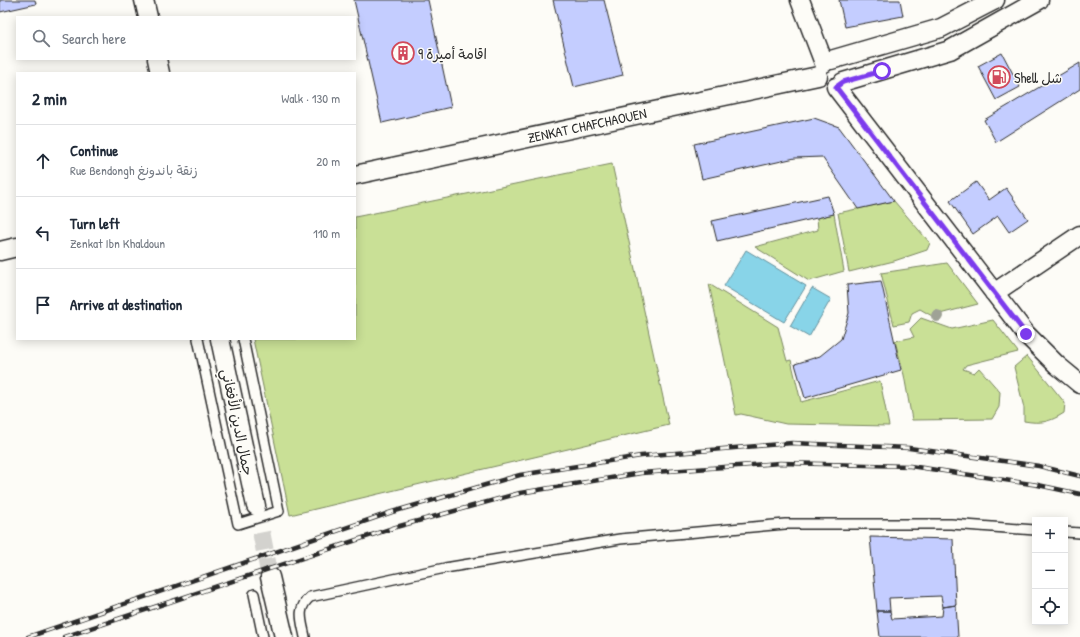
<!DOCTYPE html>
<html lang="en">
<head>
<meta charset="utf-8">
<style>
  :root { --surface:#fff; --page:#f6f6f7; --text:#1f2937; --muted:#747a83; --line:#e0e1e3 }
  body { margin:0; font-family:"Patrick Hand","Playpen Sans Arabic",sans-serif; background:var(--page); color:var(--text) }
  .controls { position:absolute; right:12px; bottom:12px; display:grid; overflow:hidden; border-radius:0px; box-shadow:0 2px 10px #0003 }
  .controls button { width:36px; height:36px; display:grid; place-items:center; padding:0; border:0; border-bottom:1px solid var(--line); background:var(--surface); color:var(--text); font:20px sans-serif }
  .stop { position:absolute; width:12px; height:12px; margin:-9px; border:3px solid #7c3aed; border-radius:50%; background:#fff }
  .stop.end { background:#7c3aed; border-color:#fff; box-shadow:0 1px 4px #0008 }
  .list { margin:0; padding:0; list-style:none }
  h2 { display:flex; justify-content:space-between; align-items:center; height:52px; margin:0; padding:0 16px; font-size:17px }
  h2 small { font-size:13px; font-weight:400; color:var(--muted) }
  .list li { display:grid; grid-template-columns:26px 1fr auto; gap:12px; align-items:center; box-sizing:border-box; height:72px; padding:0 16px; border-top:1px solid var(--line) }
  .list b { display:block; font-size:15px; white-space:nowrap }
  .list p { margin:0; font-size:13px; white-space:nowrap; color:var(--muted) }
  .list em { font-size:13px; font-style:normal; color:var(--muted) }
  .icon { flex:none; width:22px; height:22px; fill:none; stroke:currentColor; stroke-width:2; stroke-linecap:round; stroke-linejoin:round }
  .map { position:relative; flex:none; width:1080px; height:637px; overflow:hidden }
  .search { position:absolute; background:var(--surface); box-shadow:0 2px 10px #0003; left:16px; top:16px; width:340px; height:44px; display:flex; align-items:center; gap:10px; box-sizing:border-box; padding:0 14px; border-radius:0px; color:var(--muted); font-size:15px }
  .panel { position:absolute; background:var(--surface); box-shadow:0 2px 10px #0003; left:16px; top:72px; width:340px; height:268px; border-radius:0px }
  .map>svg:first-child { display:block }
  .green { fill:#c9e096; stroke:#7a8660 }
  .water { fill:#88d4e8; stroke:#63909c }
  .building { fill:#c4cdff; stroke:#2b2b2b }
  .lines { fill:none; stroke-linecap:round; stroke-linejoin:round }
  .minor-tunnel { stroke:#d3d2ce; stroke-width:18; stroke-dasharray:18 9; stroke-linecap:butt }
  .service-casing { stroke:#2b2b2b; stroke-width:12 }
  .minor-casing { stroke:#2b2b2b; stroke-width:21 }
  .service { stroke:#fdfcf7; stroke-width:9 }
  .minor { stroke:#fdfcf7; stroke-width:18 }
  .rail-casing { stroke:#2b2b2b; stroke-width:4.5 }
  .rail { stroke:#fdfcf7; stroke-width:3; stroke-dasharray:9; stroke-linecap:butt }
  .tree { fill:#9fa296 }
  .route { stroke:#7c3aed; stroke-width:5 }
  .labels { text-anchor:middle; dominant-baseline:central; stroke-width:3; stroke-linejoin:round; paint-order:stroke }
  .poi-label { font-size:14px; fill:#2b2b2b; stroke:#fdfcf7; text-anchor:start }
  .street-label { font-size:14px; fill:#2b2b2b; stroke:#fdfcf7 }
</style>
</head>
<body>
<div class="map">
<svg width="1080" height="637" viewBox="0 0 1080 637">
  <rect width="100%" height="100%" fill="#fdfcf7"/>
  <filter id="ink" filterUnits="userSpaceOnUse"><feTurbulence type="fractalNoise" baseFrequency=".025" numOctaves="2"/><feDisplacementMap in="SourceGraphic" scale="8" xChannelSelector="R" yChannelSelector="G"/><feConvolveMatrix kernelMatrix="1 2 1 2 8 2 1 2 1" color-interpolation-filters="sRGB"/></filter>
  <g filter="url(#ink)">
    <!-- green -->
    <path class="green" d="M612,164L669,425L290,515L253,339H355V217Z
      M894,201L930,243L927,250L894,261L849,272L838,213Z
      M834,214L844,271L809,281L755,247L818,230L817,218Z
      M947,263L978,304L932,316L920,309L912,313L909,322L894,325L881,273Z
      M709,284L778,327L787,361L791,360L801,402L880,381L889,426L786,424L741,414L736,415Z
      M921,318L952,329L993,320L1018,352L966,365L963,369L974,373L979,368L1000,392L999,407L992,419L912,420L904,375L895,341L914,337L910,329Z
      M1027,356L1065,403L1064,413C1050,422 1041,424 1024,421V408L1014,367Z"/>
    <!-- water -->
    <path class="water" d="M746,250L806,286L784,322L724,286Z
      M812,288L831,299L809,337L790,326Z"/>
    <!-- building -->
    <path class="building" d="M0,0H35L36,4L0,12Z
      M354,0H428L451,107L382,123Z
      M553,0H604L623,75L574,87Z
      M839,0H900L903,16L845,27Z
      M1002,53L1020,87L996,100L978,66Z
      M1080,63V89L996,142L984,120Z
      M814,118L839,127L894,201L858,209L822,157L795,158L702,179L694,144Z
      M976,182L989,200L1006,188L1028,219L1009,232L998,216L973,234L950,201Z
      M828,196L834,214L717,241L712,221Z
      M881,281L901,370L805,398L795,364L820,356L841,339L849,313L847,285Z
      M870,537L953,539L956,605L943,607L941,596L889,598L890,611H877Z
      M956,605L958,637H880L877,611H890L892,619L942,616L943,607Z"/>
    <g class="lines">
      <!-- minor-tunnel -->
      <path class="minor-tunnel" d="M256,506L270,577"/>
      <!-- service casing -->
      <g class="service-casing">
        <path id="service" d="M198,339L238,524L279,511L243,339
          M1065,532L1080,533
          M254,594L263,637
          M305,637C302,621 296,609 310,597L445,568L620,539L785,524H951L1035,530"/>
      </g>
      <!-- minor casing -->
      <g class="minor-casing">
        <path id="minor" d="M144,0L148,17
          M800,0L824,63
          M157,59L160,73
          M831,60L941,28L995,0
          M843,82L950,50L1039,0
          M836,87L1026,334L1057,365L1080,384
          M355,175L818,76
          M0,251L17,247
          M994,293L1080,235
          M220,339L256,506
          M270,577L284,637"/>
      </g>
      <!-- service -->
      <use href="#service" class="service"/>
      <!-- minor -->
      <use href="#minor" class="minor"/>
      <!-- rail casing -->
      <g class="rail-casing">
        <path id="rail" d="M28,637L392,512L520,475L641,456L792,443L909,448L1039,466L1080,476
          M64,637L396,527L520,493L641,473L780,463L910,466L1038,485L1080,494"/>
      </g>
      <!-- rail -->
      <use href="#rail" class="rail"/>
    </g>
    <!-- trees -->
    <circle class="tree" cx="937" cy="316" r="6"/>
  </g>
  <g class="lines" filter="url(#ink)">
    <!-- route -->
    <path class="route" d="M882,71L843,82L836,87L1026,334"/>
  </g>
  <!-- icons -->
  <defs>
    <g id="building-ring" transform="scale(1.15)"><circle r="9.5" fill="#fdfcf7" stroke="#d1495b" stroke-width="1.5"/><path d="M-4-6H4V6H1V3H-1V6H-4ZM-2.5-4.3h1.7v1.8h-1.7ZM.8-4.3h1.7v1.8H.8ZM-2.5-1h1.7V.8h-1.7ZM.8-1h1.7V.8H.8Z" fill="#d1495b"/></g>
    <g id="fuel-ring" transform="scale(1.15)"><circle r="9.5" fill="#fdfcf7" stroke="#d1495b" stroke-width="1.5"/><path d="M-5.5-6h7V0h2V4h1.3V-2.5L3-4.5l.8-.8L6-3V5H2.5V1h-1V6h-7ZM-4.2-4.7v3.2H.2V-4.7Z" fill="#d1495b"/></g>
  </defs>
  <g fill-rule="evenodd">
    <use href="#building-ring" x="403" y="53"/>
    <use href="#fuel-ring" x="999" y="77"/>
  </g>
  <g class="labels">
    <!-- poi labels -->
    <g class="poi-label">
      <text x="418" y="53">اقامة أميرة 9</text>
      <text x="1014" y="77">Shell شل</text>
    </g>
    <!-- street labels -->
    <g class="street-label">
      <text transform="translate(587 125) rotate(-12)">ZENKAT CHAFCHAOUEN</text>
      <text transform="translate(238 422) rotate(78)">جمال الدين الأفغاني</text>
    </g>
  </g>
</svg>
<div class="controls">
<button>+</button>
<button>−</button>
<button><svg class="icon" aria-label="locate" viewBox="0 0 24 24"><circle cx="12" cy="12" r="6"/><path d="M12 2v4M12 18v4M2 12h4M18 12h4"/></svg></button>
</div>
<div class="stop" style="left:882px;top:71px"></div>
<div class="stop end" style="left:1026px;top:334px"></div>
<div class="search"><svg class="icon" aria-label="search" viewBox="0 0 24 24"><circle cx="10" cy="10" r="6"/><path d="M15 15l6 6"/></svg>Search here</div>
<section class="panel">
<h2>2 min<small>Walk · 130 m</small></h2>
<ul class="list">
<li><svg class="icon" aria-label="ahead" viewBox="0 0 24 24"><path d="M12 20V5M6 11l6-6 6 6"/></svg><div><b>Continue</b><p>Rue Bendongh زنقة باندونغ</p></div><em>20 m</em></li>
<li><svg class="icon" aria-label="left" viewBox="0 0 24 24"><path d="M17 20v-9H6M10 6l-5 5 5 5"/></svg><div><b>Turn left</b><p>Zenkat Ibn Khaldoun</p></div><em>110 m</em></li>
<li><svg class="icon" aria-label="arrive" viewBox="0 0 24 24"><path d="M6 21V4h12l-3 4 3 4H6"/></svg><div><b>Arrive at destination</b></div></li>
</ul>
</section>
</div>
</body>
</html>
